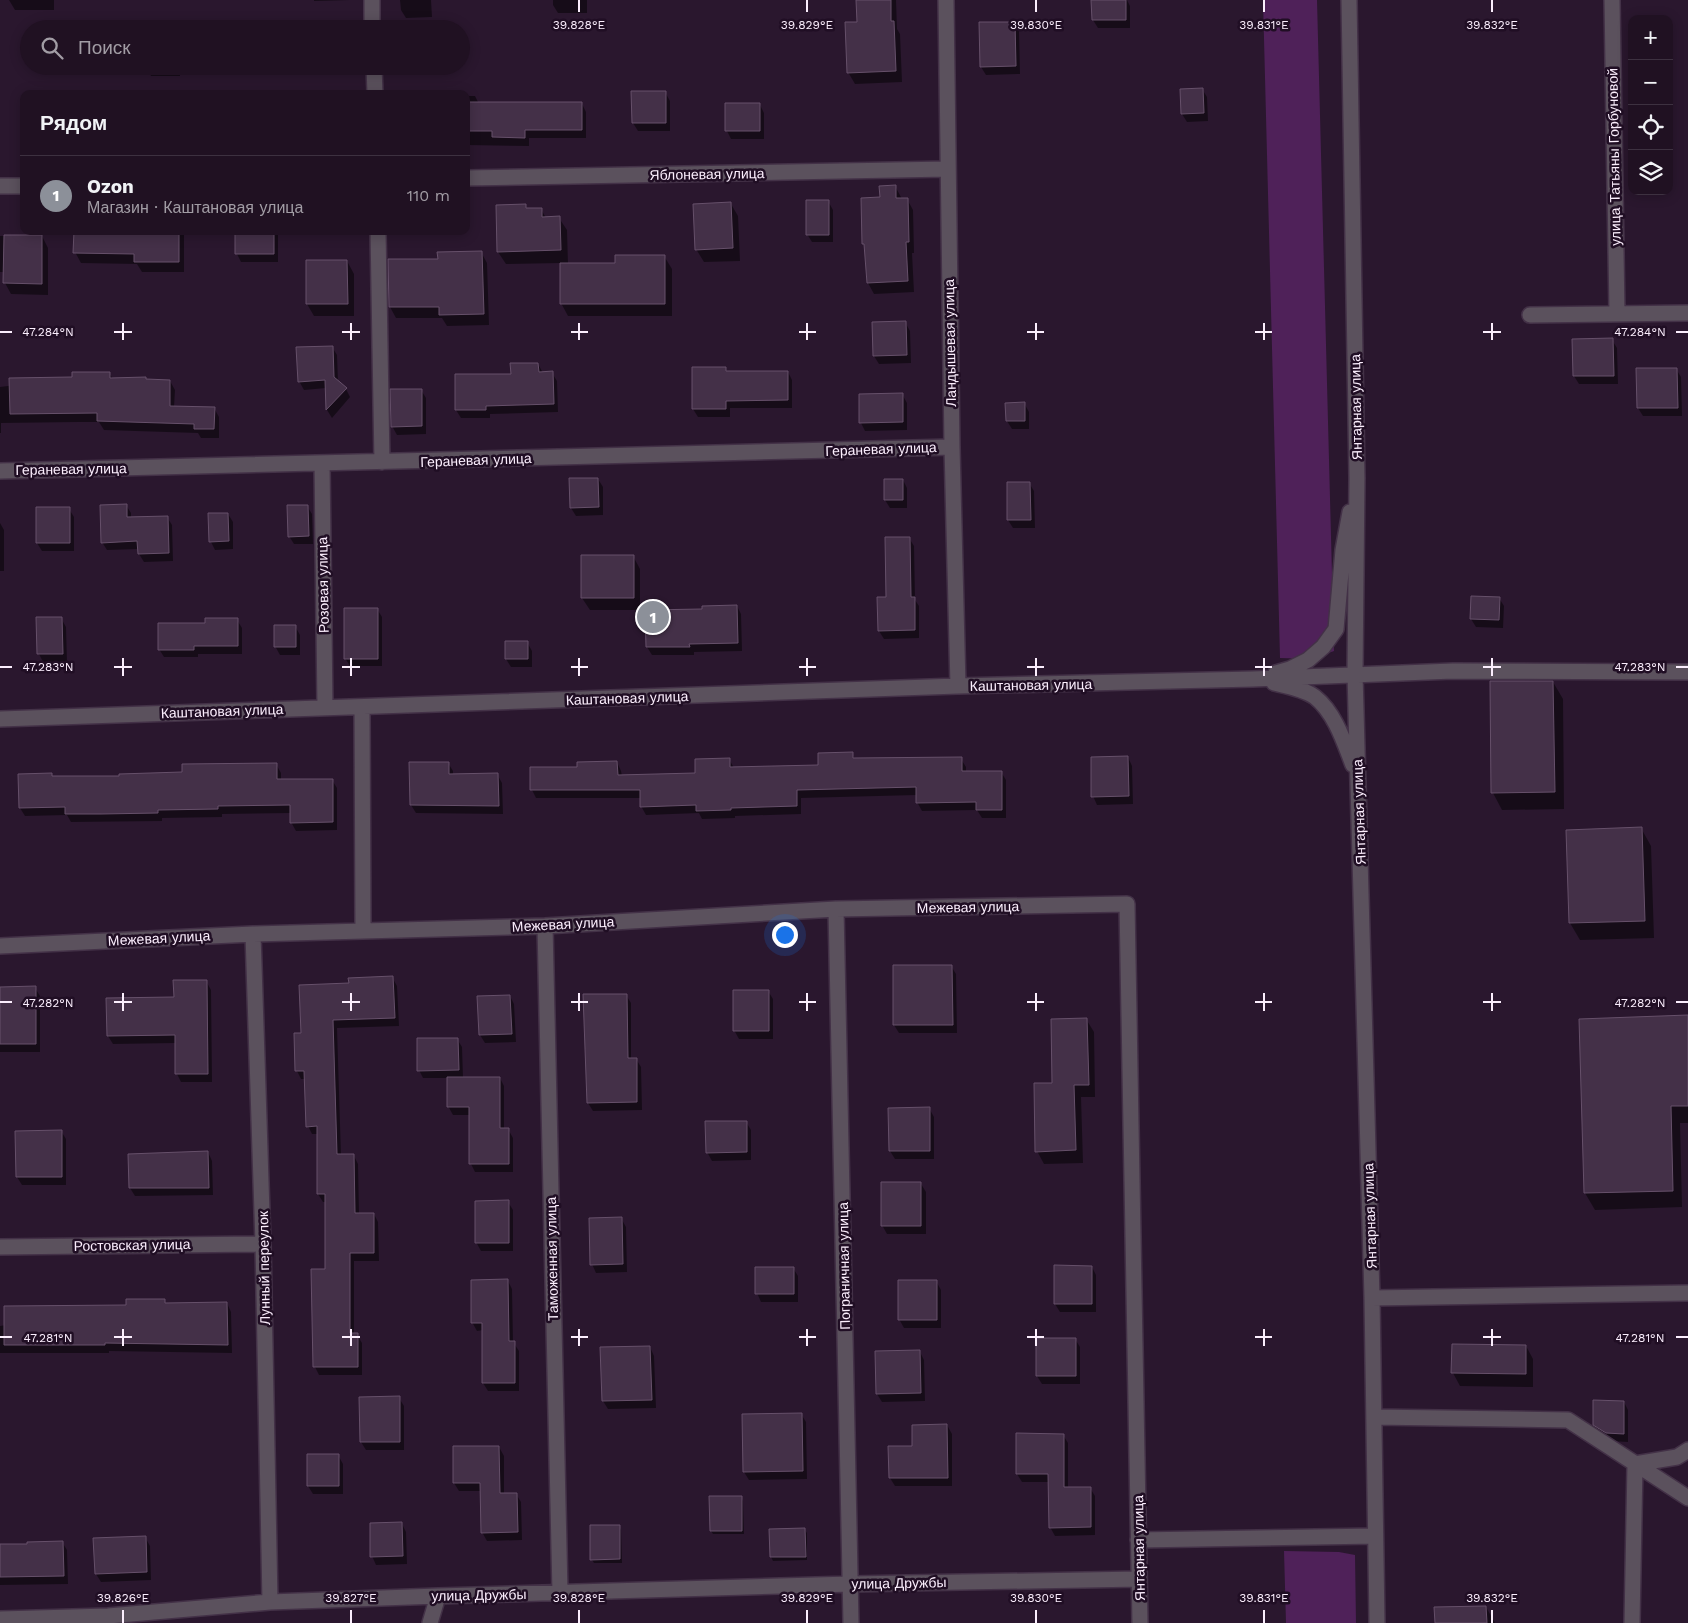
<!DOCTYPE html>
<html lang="ru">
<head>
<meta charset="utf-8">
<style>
  :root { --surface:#201122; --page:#281a2a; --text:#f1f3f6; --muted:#a29da5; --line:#3d3140; --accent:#8c9099 }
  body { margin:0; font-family:"Work Sans",sans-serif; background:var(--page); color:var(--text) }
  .controls { position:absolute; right:15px; top:15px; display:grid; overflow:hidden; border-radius:10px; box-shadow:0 2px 12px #0003 }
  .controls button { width:45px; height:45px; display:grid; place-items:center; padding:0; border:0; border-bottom:1px solid var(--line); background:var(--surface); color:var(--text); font:25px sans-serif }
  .you { position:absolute; left:784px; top:934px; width:18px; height:18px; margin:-12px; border:4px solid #fff; border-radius:50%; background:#1a73e8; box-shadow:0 0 0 8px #1a73e833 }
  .badge { display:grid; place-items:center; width:32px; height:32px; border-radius:50%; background:var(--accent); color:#fff; font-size:16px; font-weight:700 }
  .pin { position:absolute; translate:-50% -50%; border:2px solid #fff; box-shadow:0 1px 5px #0006 }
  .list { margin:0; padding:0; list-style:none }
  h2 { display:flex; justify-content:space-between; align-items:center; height:65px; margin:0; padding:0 20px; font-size:21px }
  h2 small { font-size:16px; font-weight:400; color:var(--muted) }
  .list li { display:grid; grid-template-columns:32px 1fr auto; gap:15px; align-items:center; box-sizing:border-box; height:80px; padding:0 20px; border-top:1px solid var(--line) }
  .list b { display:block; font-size:19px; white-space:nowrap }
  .list p { margin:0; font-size:16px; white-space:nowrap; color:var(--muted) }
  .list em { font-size:16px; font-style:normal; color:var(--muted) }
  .icon { flex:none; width:28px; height:28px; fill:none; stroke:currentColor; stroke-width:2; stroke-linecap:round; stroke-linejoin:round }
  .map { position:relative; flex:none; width:1688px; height:1623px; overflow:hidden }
  .search { position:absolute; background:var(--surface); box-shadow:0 2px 12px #0003; left:20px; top:20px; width:450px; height:55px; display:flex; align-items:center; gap:12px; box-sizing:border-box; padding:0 18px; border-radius:28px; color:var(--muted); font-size:19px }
  .panel { position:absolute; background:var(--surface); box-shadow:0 2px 12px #0003; left:20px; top:90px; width:450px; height:145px; border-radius:10px }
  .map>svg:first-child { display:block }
  .green { fill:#4f2159 }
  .shadow { fill:#0007 }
  .building { fill:#443048; stroke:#66506a }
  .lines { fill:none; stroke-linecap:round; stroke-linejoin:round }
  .minor-casing { stroke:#433147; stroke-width:18 }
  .minor { stroke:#5b515d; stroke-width:15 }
  .ticks { fill:none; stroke:#fbeefd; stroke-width:2 }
  .labels { text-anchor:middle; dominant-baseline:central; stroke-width:5; stroke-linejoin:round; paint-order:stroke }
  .street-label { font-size:14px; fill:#fbeefd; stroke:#200e24 }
  .ticks-label { font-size:12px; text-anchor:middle; fill:#fbeefd; stroke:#200e24; stroke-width:5; stroke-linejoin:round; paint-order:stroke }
</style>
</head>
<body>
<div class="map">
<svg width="1688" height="1623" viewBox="0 0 1688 1623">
  <rect width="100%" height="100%" fill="#2a172e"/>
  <!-- green -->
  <path class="green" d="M1263,0H1317L1334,651L1312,659L1280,658Z
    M1284,1551L1339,1552L1355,1555L1356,1623H1286Z"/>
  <!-- shadow -->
  <path class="shadow" d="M9,0H54V10H15Z
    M314,0H350L314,1Z
    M400,0H431L432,17L406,18L401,10Z
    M553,0H587V13H558L553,5Z
    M857,0H896L897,29L900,34L902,82L855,84L848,72L858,23Z
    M1093,0H1127L1130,6V28H1098L1093,20Z
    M1014,23L1019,31L1020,74L986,75L981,67Z
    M147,66H180V76H151Z
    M1202,89L1207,97L1208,121L1187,122L1182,114Z
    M419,91L421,94H386V93Z
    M665,92L670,101V131H638L633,123Z
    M466,96H475L479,104H582L586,112V138H529V146L466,145Z
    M760,105L764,113V139H731L727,131Z
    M895,186L902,199H907L913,210L914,253H912L914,292L874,294L868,283L881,198Z
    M828,201L833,210V242H812L807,234Z
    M731,204L738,216L740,261L704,262L696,249Z
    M525,205L528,210L541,209L546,218H559L567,230L568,264H616L664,256L672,269V316H568L561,303V263L506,264L498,252Z
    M75,231H184V272H142L137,264L81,263L75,252Z
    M236,231H278V262H241L237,254Z
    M0,236H42L48,248V295L11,294L5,283V272H0Z
    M481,252L487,263L489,325L447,326L442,318H396L390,307L439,261Z
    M347,261L354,274V316H314L307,304Z
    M905,322L910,331L911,363L879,364L874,356Z
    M1612,340L1617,348L1618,384H1579L1574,376Z
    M332,347L337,355L338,382L346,389L350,397L332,418L327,410L326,388L304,390L299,381Z
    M538,364L543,373H552L557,381L558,412L490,414V418H461L456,410L512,375Z
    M725,368L728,373L788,372L792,380V408H730V417H698L693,409Z
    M1676,369L1681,377L1682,416H1643L1638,408V370Z
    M109,373L113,379L170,381L175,390L174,407L214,408L219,417V438H201L198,433L104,430L99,422H78L1,423V433H0V387Z
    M421,390L426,398V434L397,435L392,426Z
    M902,394L907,403V430L865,431L861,423Z
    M1024,403L1029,412V429H1012L1007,421Z
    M598,479L603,487V515L576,516L571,508Z
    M903,480L907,488V508H890L885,500Z
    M1029,483L1034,491L1035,528H1013L1008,520Z
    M126,505L131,513V518L167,517L172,525L173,561L144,562L139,554V549L107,550L102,542Z
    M307,506L312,514L313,544H294L289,536Z
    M69,509L74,517V551H42L37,543Z
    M228,514L233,522V549L215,550L211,542Z
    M0,523L4,530V571H0Z
    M909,538L914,546L915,600L919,606V638L884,639L879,631Z
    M633,556L640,569V610H590L582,598Z
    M1499,598L1504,606L1503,628L1476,627L1471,619Z
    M737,606L741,614L742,651L694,652V655H652L647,647L703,610Z
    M377,609L382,617V666H350L345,658Z
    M61,618L66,627L67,662H43L39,654Z
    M237,620L242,628V654H198V657H164L159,649L206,624Z
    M295,626L300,635V655H280L275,646Z
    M527,642L532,651V667H511L506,659Z
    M1553,682L1563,699L1564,809L1502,810L1493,793Z
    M852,754L855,759H961L966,767V772H1001L1006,780V818H982L977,810L922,811L917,802V795L801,798V814L735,816V818L702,819L699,813L646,815L641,806V798H536L532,790L579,768L617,762L621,771L622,776L696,774L729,759L734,768L819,766Z
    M1128,757L1132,766L1133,804L1097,805L1093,796Z
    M411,763H448L453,771V775L497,774L502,783L503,814L416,813L411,805Z
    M276,764L281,773V781L332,780L337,788V830L296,831L291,822V813L222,814V817L162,818V821L71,822L67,815L25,816L20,808L19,775L51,774L53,778L121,777Z
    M1641,828L1651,846L1654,938L1580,940L1570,923Z
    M951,966L956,974L957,1033H899L894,1025Z
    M392,977L397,986L399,1026L337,1028L341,1156H354L358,1164L359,1214H374L378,1222L379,1261H354V1335H357L362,1343V1375H319L315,1367L327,1270L326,1202H323L318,1194V1134H312L308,1126L306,1079H301L297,1071L302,1034L350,984Z
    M206,981L211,990L212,1082H181L177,1074L176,1043L113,1044L108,1036Z
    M0,988H35L40,996V1052H0Z
    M768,991L773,999V1039H739L734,1030Z
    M626,995L631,1003V1059H636L641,1067L642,1110L593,1111L588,1103L587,1042Z
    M510,996L514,1004L516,1042L485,1043L480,1035Z
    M1688,1017V1123H1680L1682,1207L1595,1210L1585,1193Z
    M1086,1019L1094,1032L1095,1097H1081L1083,1163L1044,1164L1037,1151L1054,1084Z
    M457,1039L462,1047L463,1078H500L504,1086V1129H508L513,1138V1172H475L471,1164L470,1115H453L448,1106V1078H423L419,1070Z
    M929,1108L934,1117V1159H895L890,1151Z
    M746,1122L751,1130V1160L712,1161L707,1152Z
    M61,1131L66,1139V1185H22L17,1177L16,1132Z
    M208,1152L212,1161L213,1195L135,1196L130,1188Z
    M921,1184L926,1192V1234H887L882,1225Z
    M508,1202L513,1210V1251H481L476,1242Z
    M621,1218L626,1227L627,1272L596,1273L592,1264Z
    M1092,1267L1096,1275V1312H1060L1055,1304Z
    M793,1268L798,1276V1302H761L757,1293Z
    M508,1281L512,1289L513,1342L519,1351V1391H488L483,1383V1330L477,1331L472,1322Z
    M936,1281L941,1290V1328H904L899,1319Z
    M164,1301L166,1304L227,1303L231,1312L232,1353L109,1351V1353H0V1326Z
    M1075,1339L1080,1347V1384H1042L1037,1376Z
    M1526,1346L1533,1359V1387L1460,1386L1453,1373Z
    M650,1347L654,1356L656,1408L608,1409L603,1401L602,1349Z
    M876,1352H920L924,1360L925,1401L882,1402L877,1394Z
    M399,1398L404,1406V1450H366L361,1442Z
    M1624,1402L1628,1410V1442L1611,1441L1599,1433L1594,1425Z
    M801,1414L806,1422L807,1479L749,1480L744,1472L743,1415Z
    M947,1425L952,1434V1486H895L890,1478L889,1448L913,1447Z
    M1063,1435L1068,1443V1488H1090L1095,1496V1535L1055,1536L1050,1527V1482H1022L1017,1474Z
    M499,1447L504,1456V1494H516L521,1502L522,1540L487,1541L482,1532L481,1491H459L454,1483Z
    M338,1455L343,1464V1494H313L308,1486Z
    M741,1497L743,1501L744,1534H713L711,1531Z
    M402,1524L406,1532L407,1564L376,1565L372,1556Z
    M619,1526L621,1530L622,1563H594L592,1560Z
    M804,1529L807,1533V1560L773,1561L771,1557Z
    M145,1537L150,1546L151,1580L101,1582L96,1574Z
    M62,1542L67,1550L68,1584L0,1585V1545H28Z
    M1486,1607L1495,1623H1436Z"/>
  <!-- building -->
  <path class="building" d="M856,0H891V21H894L896,71L847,73L845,22H857Z
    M1091,0H1126V20H1092Z
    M979,22H1015L1016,66L980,67Z
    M1203,88L1204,113L1181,114L1180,89Z
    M631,91H666V123H632Z
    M466,102H582V130H525V138L492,137V131H466Z
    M725,103H760V131H725Z
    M896,185V198H908L909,242H906L908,281L867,283L864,244H862L861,198L880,197L879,186Z
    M806,200H829V235H806Z
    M731,202L733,248L695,250L693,204Z
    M526,204V208H542V217L560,216L561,250L497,252L496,205Z
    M74,231H179V262H134V254L73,253Z
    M235,231H274V254H235Z
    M4,235H42V284L3,283Z
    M482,251L484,314L439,315V307H389L388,259H438L437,252Z
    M615,255H665V304H560V263H615Z
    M306,260H347L348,304H306Z
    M906,321L907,355L873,356L872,322Z
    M1613,338L1614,376H1573L1572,339Z
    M333,346L334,377L347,388L326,410L325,380L298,382L296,347Z
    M510,363H538L539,372L553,371L554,404L486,406V410H455V374H511Z
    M692,367H726V371H788V400L726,401V409H692Z
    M1636,368H1677L1678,408H1637Z
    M72,372H110V378L146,377V379L170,380V406L215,407L214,429H194V424L97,421V413L10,414L9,378L72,377Z
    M390,389H422V426L391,427Z
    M903,393V422L859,423V394Z
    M1025,402V421H1006L1005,403Z
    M569,478H598L599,507L570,508Z
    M884,479H903V500H884Z
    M1007,482H1030L1031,520H1007Z
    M127,504V517L168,516L169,553L138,554L137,541L101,543L100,505Z
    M287,505H308L309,536L288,537Z
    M36,507H70V543H36Z
    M208,513H228L229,541L209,542Z
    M885,537H910L911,597H915V630L878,631L877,597H886Z
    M581,555H634V598H581Z
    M1471,596L1500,597L1499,620L1470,619Z
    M737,605L738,643L689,644L690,647H646L645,610L702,609V606Z
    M344,608H378V659H344Z
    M36,617H62L63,654H37Z
    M205,618H238V646H194V650H158V623H205Z
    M274,625H296V647H274Z
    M505,641H528V659H505Z
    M1490,681H1553L1555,792L1491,793Z
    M853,752V758L962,757V771H1002V810H976V802L916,803V787L797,790V806L731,808V810L696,811V805L640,807V790H530V767H577V762L617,761L618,775L695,773V759L730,758V767L818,765V753Z
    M1128,756L1129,796L1091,797V757Z
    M409,762H449V774L498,773L499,806L410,805Z
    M277,763V779H333V822L290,823V805L218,806V809L158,810V813L101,814H65V807L19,808L18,774L52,773V776H119V774L182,772V764Z
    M1642,827L1645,921L1569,923L1566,830Z
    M893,965H952L953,1025H893Z
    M393,976L395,1018L333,1020L337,1154H354L355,1213H374V1253H350V1333H358V1367H313L311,1269H325V1194H317V1126L306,1127L304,1071H295L294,1033H301L299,985L349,983L348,978Z
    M173,980H207L208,1074H175V1035L107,1036L106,998L174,997Z
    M36,986V1044H0V987Z
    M733,990H769V1031H733Z
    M583,994H627L628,1058H637V1102L587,1103Z
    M510,995L512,1034L479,1035L477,996Z
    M1688,1015V1106H1671L1673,1191L1584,1193L1579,1019Z
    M1087,1018L1089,1085H1074L1076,1150L1035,1152L1034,1083H1052L1051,1019Z
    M417,1038H458L459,1070L417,1071Z
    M447,1077H500V1128H509V1164H469V1107H447Z
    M930,1107V1151H889L888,1108Z
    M705,1121H747V1152L706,1153Z
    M62,1130V1177H16L15,1131Z
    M208,1151L209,1188H129L128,1154Z
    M881,1182H921V1226H881Z
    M509,1200V1243H475V1201Z
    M622,1217L623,1264L590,1265L589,1218Z
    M1054,1265L1092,1266V1304H1054Z
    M755,1267H794V1294H755Z
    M508,1279L509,1341H515V1383H482V1323H471V1280Z
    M898,1280H937V1320H898Z
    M126,1299H165V1303L227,1302L228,1345L105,1343V1345H4V1306L126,1305Z
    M1036,1338H1076V1376H1036Z
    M1452,1344L1526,1345V1374L1451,1373Z
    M650,1346L652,1400L602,1401L600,1347Z
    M920,1350L921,1393L876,1394L875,1351Z
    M400,1396V1442H360L359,1397Z
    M1593,1400L1624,1401V1434L1606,1433L1593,1425Z
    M802,1413L803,1471L743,1472L742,1414Z
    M947,1424L948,1478H889L888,1446H912V1425Z
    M1016,1433L1064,1434V1487H1091V1527L1049,1528L1048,1474H1016Z
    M453,1446H499L500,1493H517L518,1532L481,1533L480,1483H453Z
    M307,1454H339V1486H307Z
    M709,1496H742V1531H710Z
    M402,1522L403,1556L370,1557V1523Z
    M590,1525H620V1559L590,1560Z
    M805,1528L806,1557H770L769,1529Z
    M146,1536L147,1572L95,1574L93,1538Z
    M63,1541L64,1576L0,1577V1544H27V1542Z
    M1486,1606L1487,1623H1435L1434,1607Z"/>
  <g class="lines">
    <!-- minor casing -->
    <g class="minor-casing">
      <path id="minor" d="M372,0V29
        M946,0L952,447L958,686
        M1349,0L1357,478L1355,674L1372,1298L1377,1623
        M1612,0L1617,314
        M374,66L375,94
        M466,178L947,169
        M0,186H24
        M378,231L382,462
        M1530,315L1688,313
        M322,463L325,707
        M0,471L952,447
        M1276,673L1290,669L1308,660L1323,647L1336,629L1343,550L1350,512
        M1274,683C1287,686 1304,689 1315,697C1335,713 1344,742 1353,765
        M362,707L363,930
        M0,719L958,686L1253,679L1453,671L1688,672
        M836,909L851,1623
        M545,926L560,1593
        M253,934L263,1244L270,1602
        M0,946L253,934L545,926L836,909L1127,904L1140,1623
        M0,1247L263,1244
        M1372,1298L1688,1293
        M1374,1417L1568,1420L1688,1498
        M1138,1540L1375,1536
        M0,1619L108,1616L270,1602L438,1596L851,1584L1139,1579
        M430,1623L438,1596
        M1632,1623L1635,1464L1677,1457L1688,1450"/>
    </g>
    <!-- minor -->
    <use href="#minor" class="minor"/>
  </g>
  <!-- ticks -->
  <path class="ticks" d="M579,0V12M807,0V12M1036,0V12M1264,0V12M1492,0V12M123,323V340M351,323V340M579,323V340M807,323V340M1036,323V340M1264,323V340M1492,323V340M0,332H12M114,332H132M342,332H360M571,332H588M799,332H816M1027,332H1044M1255,332H1272M1483,332H1501M1676,332H1688M123,658V676M351,658V676M579,658V676M807,658V676M1036,658V676M1264,658V676M1492,658V676M0,667H12M114,667H132M342,667H360M571,667H588M799,667H816M1027,667H1044M1255,667H1272M1483,667H1501M1676,667H1688M123,993V1011M351,993V1011M579,993V1011M807,993V1011M1036,993V1011M1264,993V1011M1492,993V1011M0,1002H12M114,1002H132M342,1002H360M571,1002H588M799,1002H816M1027,1002H1044M1255,1002H1272M1483,1002H1501M1676,1002H1688M123,1329V1346M351,1329V1346M579,1329V1346M807,1329V1346M1036,1329V1346M1264,1329V1346M1492,1329V1346M0,1337H12M114,1337H132M342,1337H360M571,1337H588M799,1337H816M1027,1337H1044M1255,1337H1272M1483,1337H1501M1676,1337H1688M123,1610V1623M351,1610V1623M579,1610V1623M807,1610V1623M1036,1610V1623M1264,1610V1623M1492,1610V1623"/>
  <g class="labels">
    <!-- street labels -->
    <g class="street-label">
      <text transform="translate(1614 157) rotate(-91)">улица Татьяны Горбуновой</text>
      <text transform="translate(707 174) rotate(-1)">Яблоневая улица</text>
      <text transform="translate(950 343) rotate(-91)">Ландышевая улица</text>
      <text transform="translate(1356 407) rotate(-91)">Янтарная улица</text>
      <text transform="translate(881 449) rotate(-2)">Гераневая улица</text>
      <text transform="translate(476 460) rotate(-2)">Гераневая улица</text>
      <text transform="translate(71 469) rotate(-1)">Гераневая улица</text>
      <text transform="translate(323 585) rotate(-91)">Розовая улица</text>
      <text transform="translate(1031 685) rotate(-1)">Каштановая улица</text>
      <text transform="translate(627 698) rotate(-2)">Каштановая улица</text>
      <text transform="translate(222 711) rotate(-2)">Каштановая улица</text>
      <text transform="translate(1359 812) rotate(-92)">Янтарная улица</text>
      <text transform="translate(968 907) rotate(-1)">Межевая улица</text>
      <text transform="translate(563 924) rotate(-3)">Межевая улица</text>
      <text transform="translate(159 938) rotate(-3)">Межевая улица</text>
      <text transform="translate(1370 1216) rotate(-92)">Янтарная улица</text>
      <text transform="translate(132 1245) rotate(-1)">Ростовская улица</text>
      <text transform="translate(552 1259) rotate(-91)">Таможенная улица</text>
      <text transform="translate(844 1266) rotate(-91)">Пограничная улица</text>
      <text transform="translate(264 1268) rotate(-91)">Лунный переулок</text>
      <text transform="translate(1139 1548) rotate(-91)">Янтарная улица</text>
      <text transform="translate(899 1583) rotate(-1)">улица Дружбы</text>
      <text transform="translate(479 1595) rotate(-1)">улица Дружбы</text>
    </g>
  </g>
  <g class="ticks-label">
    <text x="579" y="29">39.828°E</text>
    <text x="807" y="29">39.829°E</text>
    <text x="1036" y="29">39.830°E</text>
    <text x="1264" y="29">39.831°E</text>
    <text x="1492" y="29">39.832°E</text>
    <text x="48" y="336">47.284°N</text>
    <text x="1640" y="336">47.284°N</text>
    <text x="48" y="671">47.283°N</text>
    <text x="1640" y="671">47.283°N</text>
    <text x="48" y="1007">47.282°N</text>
    <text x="1640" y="1007">47.282°N</text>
    <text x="48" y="1342">47.281°N</text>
    <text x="1640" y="1342">47.281°N</text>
    <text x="123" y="1602">39.826°E</text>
    <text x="351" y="1602">39.827°E</text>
    <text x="579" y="1602">39.828°E</text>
    <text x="807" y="1602">39.829°E</text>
    <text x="1036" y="1602">39.830°E</text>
    <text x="1264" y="1602">39.831°E</text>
    <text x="1492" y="1602">39.832°E</text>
  </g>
</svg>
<div class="controls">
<button>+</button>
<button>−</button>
<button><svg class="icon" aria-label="locate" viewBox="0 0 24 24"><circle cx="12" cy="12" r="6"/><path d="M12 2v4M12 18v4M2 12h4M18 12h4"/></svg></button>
<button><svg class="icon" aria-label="layers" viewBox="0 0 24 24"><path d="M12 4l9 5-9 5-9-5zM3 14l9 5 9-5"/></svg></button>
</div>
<div class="you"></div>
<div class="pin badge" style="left:653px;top:617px">1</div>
<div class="search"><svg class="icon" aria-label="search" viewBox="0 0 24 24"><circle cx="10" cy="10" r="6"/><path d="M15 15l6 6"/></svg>Поиск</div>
<section class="panel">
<h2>Рядом<small></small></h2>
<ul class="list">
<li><span class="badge">1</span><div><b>Ozon</b><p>Магазин · Каштановая улица</p></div><em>110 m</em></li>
</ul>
</section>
</div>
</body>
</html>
